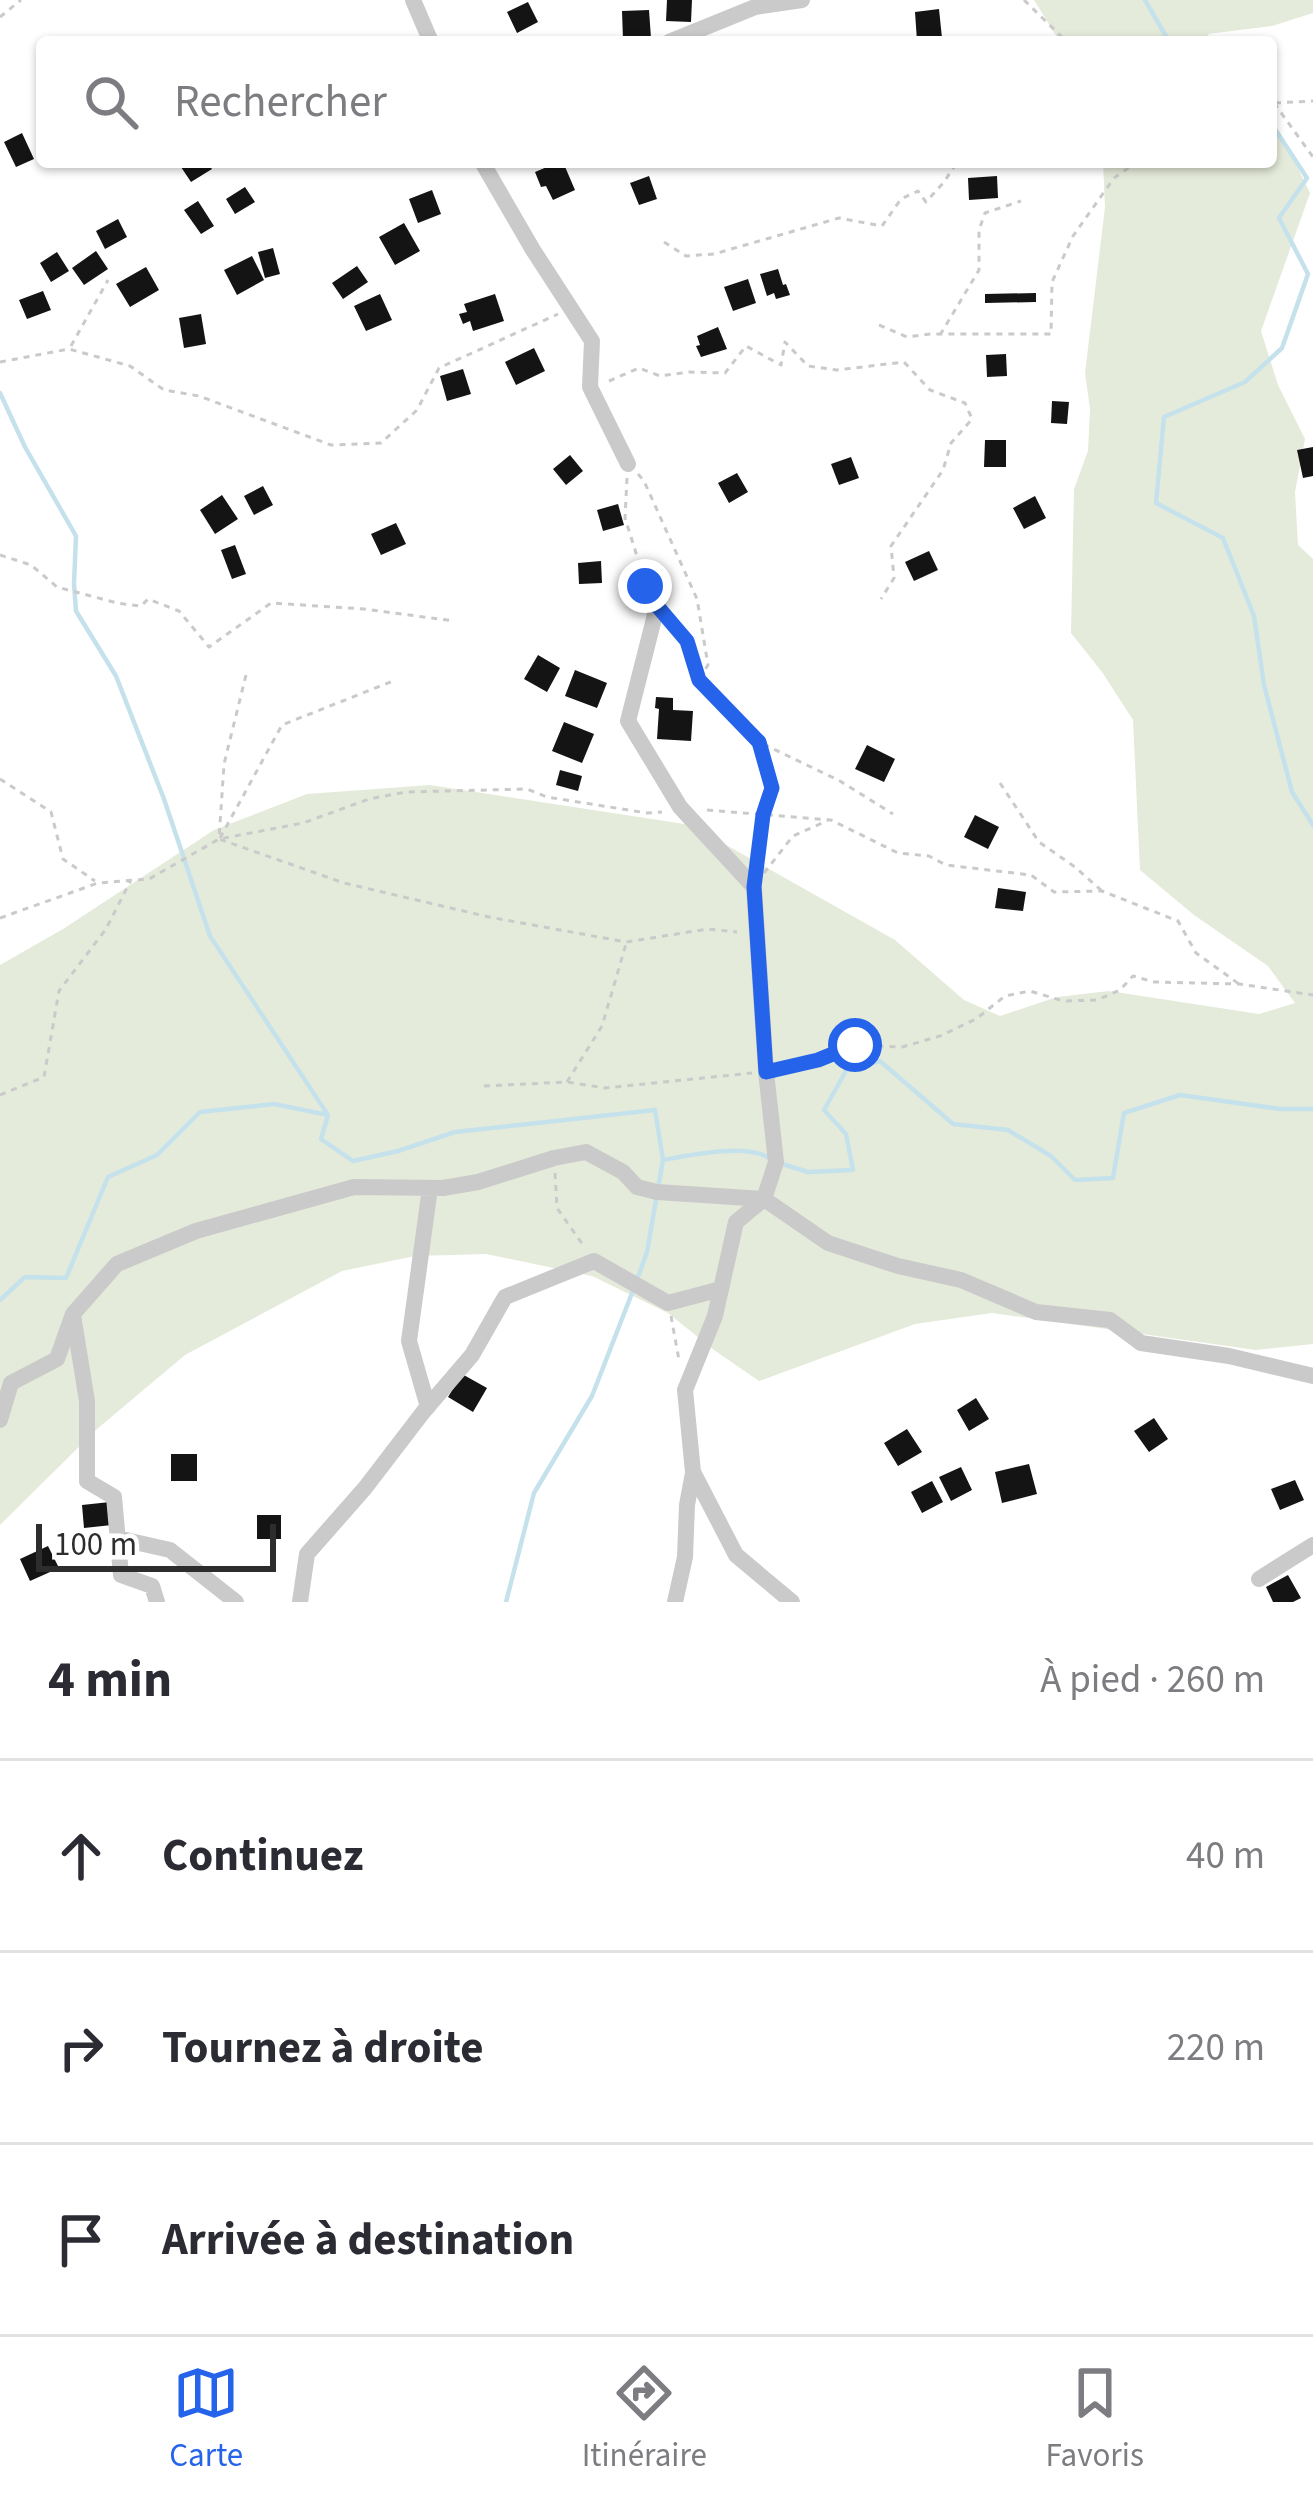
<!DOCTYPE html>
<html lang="fr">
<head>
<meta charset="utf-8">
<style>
  :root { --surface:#fff; --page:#f7f7f7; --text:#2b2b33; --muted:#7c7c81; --line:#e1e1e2; --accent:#2563eb }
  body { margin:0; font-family:"Source Sans 3",sans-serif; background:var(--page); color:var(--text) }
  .scale { position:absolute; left:36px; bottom:30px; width:240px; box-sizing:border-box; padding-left:12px; border:6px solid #2d2d2d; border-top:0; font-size:33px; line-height:42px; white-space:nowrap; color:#2d2d2d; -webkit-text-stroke:9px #fff; paint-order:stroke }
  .stop { position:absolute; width:36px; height:36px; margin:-27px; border:9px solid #2563eb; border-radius:50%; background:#fff }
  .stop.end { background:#2563eb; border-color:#fff; box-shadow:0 3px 12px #0008 }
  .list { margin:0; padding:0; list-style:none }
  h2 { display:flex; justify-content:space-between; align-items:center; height:156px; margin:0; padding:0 48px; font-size:51px }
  h2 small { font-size:39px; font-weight:400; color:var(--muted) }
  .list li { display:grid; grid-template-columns:78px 1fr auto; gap:36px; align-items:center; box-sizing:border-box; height:192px; padding:0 48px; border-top:3px solid var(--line) }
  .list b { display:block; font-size:45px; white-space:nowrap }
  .list em { font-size:39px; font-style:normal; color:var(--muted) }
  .icon { flex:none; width:66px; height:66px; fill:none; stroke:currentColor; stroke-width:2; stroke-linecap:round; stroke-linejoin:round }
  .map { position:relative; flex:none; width:1313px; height:1602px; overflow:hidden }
  .search { position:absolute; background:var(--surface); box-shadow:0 3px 9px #0004; left:36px; right:36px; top:36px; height:132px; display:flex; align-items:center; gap:30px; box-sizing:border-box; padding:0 42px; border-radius:12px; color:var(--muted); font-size:45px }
  .sheet { height:732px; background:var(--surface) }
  nav { display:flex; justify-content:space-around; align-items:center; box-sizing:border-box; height:168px; border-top:3px solid var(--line); background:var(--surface); font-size:33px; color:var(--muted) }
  nav a { display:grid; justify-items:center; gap:6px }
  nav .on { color:var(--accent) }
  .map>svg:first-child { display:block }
  .green { fill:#e5ebda }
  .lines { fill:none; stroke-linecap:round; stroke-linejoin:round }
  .stream { stroke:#c5e2ec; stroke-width:4.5 }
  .building { fill:#141414 }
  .path { stroke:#cacaca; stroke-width:3; stroke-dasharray:6 6; stroke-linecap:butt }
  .minor { stroke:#cacaca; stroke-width:16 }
  .route { stroke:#2563eb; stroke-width:15 }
</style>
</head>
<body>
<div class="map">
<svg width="1313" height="1602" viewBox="0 0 1313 1602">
  <rect width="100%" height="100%" fill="#fff"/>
  <!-- green -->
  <path class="green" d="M1034,0H1313V13L1272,26L1208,34L1210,42H1060Z
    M1271,119L1284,139L1310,193L1261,331L1278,385L1305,439L1295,492L1298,545L1313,559V1344L1256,1350L992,1313L915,1324L759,1381L714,1350L668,1313L592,1276L486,1254L415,1256L342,1271L185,1355L97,1429L0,1525V965L63,929L214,830L307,794L430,785L691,825L895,940L964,1000L1000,1016L1057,997L1109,991L1259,1014L1295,1003L1268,966L1194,915L1140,870L1133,720L1102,672L1071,633L1074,489L1088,451L1090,409L1085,373L1105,207L1103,162H1271Z"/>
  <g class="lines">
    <!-- stream -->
    <path class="stream" d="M1145,0L1167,38L1172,42
      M1271,123L1307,178L1279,218L1308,274L1282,348L1245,382L1164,417L1156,503L1223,538L1254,616L1264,685L1292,792L1313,825
      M0,393L25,447L76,536L74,584L76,611L116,676L164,799L210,936L328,1115
      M779,1163L808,1172L853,1170L846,1134L824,1110L847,1069L880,1061L953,1124L1008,1130L1051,1156L1075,1180L1113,1178L1124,1113L1180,1095L1280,1109H1313
      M638,1277L647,1252L663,1160
      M0,1300L25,1277L66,1278L108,1177L157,1155L200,1112L274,1104L328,1115L321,1139L353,1161L398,1151L455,1132L655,1110L663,1160C690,1155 746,1143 769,1158
      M506,1602L534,1493L592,1396L634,1288"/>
  </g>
  <!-- building -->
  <path class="building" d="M667,0H692L691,22L666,21Z
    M528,2L538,22L517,33L507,12Z
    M939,9L942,38L917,41L915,12Z
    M649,10L651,38L623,40L622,11Z
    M22,133L34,159L16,167L4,142Z
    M183,162H207L212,169L191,182L179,164Z
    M559,162H563L575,190L553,200L546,186L541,187L535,172Z
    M649,176L657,199L639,205L630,183Z
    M997,176L998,198L969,200L968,178Z
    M245,187L255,202L235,214L226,199Z
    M432,190L441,214L418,223L409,199Z
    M198,201L214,226L201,234L184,210Z
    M118,219L127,237L105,249L96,231Z
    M404,223L420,251L395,265L379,237Z
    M273,248L280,274L265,278L258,252Z
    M96,251L108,269L84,285L72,268Z
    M57,252L69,271L51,282L40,263Z
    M252,256L264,280L237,295L224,270Z
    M357,266L368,282L343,299L332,283Z
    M146,267L159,290L130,307L116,284Z
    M778,269L783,285L786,284L790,295L776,299L774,293L767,296L760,274Z
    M748,279L756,303L733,311L724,287Z
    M43,291L51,310L27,319L19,300Z
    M1036,293V302L985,303V294Z
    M380,294L392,320L366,331L354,306Z
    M495,294L504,321L473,331L470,321L463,324L459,314L467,312L464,304Z
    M201,314L206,344L184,348L179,318Z
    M718,327L727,349L701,357L696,346L700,345L697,336Z
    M534,348L545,371L516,385L505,362Z
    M1006,354L1007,376L987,377L986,355Z
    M463,369L471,394L447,401L440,376Z
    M1052,401L1069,402L1067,424L1051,423Z
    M985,440H1006V467H984Z
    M1313,447V476L1303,478L1297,450Z
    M570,455L583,471L566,485L553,469Z
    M851,457L859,478L839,485L831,464Z
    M737,473L748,492L729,503L718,483Z
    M263,486L273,505L254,515L244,496Z
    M222,495L238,519L215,534L200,510Z
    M1035,496L1046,518L1024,529L1013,508Z
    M618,504L624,525L603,531L597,510Z
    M396,523L406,544L381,555L371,534Z
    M235,545L246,574L232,579L221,550Z
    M929,551L938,570L914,581L905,562Z
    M601,561L602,583L579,584L578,563Z
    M538,655L560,668L547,692L524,679Z
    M575,670L607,683L597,708L565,696Z
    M656,697L673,698V710L693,711L691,741L657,739L659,709L655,708Z
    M564,722L594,734L582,763L552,751Z
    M867,745L895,759L884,782L855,769Z
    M560,770L582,776L578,791L556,785Z
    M975,815L999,827L988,849L964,837Z
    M998,888L1026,892L1023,911L995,908Z
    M462,1374L487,1388L473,1412L448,1397Z
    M976,1398L989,1419L969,1431L957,1410Z
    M1154,1418L1168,1439L1149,1452L1134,1431Z
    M907,1429L922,1452L898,1466L884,1443Z
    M171,1454H197V1481H171Z
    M1029,1464L1037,1494L1002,1503L995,1472Z
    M961,1467L972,1490L951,1501L939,1477Z
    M1295,1480L1304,1500L1280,1510L1271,1489Z
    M932,1481L943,1502L922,1513L911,1492Z
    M110,1502L112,1525L84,1528L82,1505Z
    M257,1515H281V1539H257Z
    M48,1546L59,1568L30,1581L20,1559Z
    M1288,1575L1301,1598L1293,1602H1273L1266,1587Z"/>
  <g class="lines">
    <!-- path -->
    <path class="path" d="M1024,0L1067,42
      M0,17L21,0
      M1274,103L1313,157
      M1275,103L1313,101
      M664,242L686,256L714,254L839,218L882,226L901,199L918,191L926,202L944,182L957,162
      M879,325L907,337L930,334H1051L1052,282L1073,236L1114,178L1137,162
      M940,335L979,270V230L985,213L1021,201
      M71,346L108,280
      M0,362L69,349L130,366L164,390L199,396L331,445L381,443L417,410L439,368L558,314
      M609,381L639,368L660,376L689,372L725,373L746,346L781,365L785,342L808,366L837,370L904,362L930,390L965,403L972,419L951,443L943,470L891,546L894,578L881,599
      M638,474L644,481L697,599L708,665L701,676
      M627,478L625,518L648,591
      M0,555L31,565L57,587L117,603L141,606L148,599L179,611L209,647L271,603L364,609L454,621
      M671,623L687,641L699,680L759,742L840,781L893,814
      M246,675L224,764L219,839L344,883L489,917L626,942L708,929L737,932
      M0,779L51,812L63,859L95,881
      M1000,783L1039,842L1075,867L1101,890
      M707,810L831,820L898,853L929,856L946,865L1031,875L1054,892L1102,891L1178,921L1196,953L1239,984
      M220,838L282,725L393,681
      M756,867L763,815L772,788L760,742
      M764,873L793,836L829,820
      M0,918L98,883L149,879L219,839L303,823L369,799L406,792L527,789L547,797L647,813L662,812
      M785,1067L818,1059L855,1045L902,1047L940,1036L976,1019L1005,996L1030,991L1063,1001L1097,1000L1120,990L1133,976L1154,982L1239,984L1313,995
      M567,1082L602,1026L626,944
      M484,1086L567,1082L605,1088L752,1073
      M0,1095L44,1077L59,991L106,929L131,880
      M555,1173L557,1208L583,1245
      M671,1316L679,1360"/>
    <!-- minor -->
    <path class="minor" d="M413,0L431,42
      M669,42L755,7L802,0
      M482,162L533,250L592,341L590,387L628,464
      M657,607L628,721L680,807L754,887L766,1072L776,1162L764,1199L736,1222L715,1316L685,1390L693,1472L736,1555L792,1602
      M73,1315L87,1401V1481L114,1497L121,1575L152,1586L157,1602
      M428,1407L409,1341L430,1188
      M0,1420L11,1383L57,1359L73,1314L117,1264L196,1231L354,1187L443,1188L478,1182L554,1158L586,1152L623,1172L637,1187L657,1192L764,1199L828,1243L898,1266L961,1280L1036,1312L1110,1320L1141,1343L1229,1356L1313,1376
      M117,1538L170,1550L236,1602
      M1259,1579L1313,1545
      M300,1602L307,1554L365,1488L424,1411L472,1355L505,1297L594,1261L668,1303L721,1289
      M675,1602L685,1557L687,1505L693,1473"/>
  </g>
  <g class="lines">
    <!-- route -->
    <path class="route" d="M645,586L658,607L687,641L699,680L759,742L772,788L763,815L754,887L766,1072L818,1060L855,1045"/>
  </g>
</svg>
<div class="scale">100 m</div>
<div class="stop" style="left:855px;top:1045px"></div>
<div class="stop end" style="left:645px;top:586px"></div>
<div class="search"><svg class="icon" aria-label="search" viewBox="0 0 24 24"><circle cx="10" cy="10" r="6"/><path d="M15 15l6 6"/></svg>Rechercher</div>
</div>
<section class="sheet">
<h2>4 min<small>À pied · 260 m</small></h2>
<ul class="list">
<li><svg class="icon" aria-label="ahead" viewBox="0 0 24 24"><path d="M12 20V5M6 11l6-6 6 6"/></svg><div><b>Continuez</b></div><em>40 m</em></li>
<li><svg class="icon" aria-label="right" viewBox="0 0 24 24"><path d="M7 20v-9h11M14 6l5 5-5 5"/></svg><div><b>Tournez à droite</b></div><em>220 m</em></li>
<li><svg class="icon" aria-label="arrive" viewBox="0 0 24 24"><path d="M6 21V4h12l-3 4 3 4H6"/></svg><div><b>Arrivée à destination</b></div></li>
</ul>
</section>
<nav>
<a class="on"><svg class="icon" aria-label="map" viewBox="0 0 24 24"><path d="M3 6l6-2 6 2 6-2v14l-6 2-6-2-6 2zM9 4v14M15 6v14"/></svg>Carte</a>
<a><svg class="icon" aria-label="directions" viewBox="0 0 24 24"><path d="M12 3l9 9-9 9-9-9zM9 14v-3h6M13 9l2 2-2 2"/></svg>Itinéraire</a>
<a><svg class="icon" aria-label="saved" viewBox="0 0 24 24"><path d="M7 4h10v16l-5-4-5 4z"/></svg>Favoris</a>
</nav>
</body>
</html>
